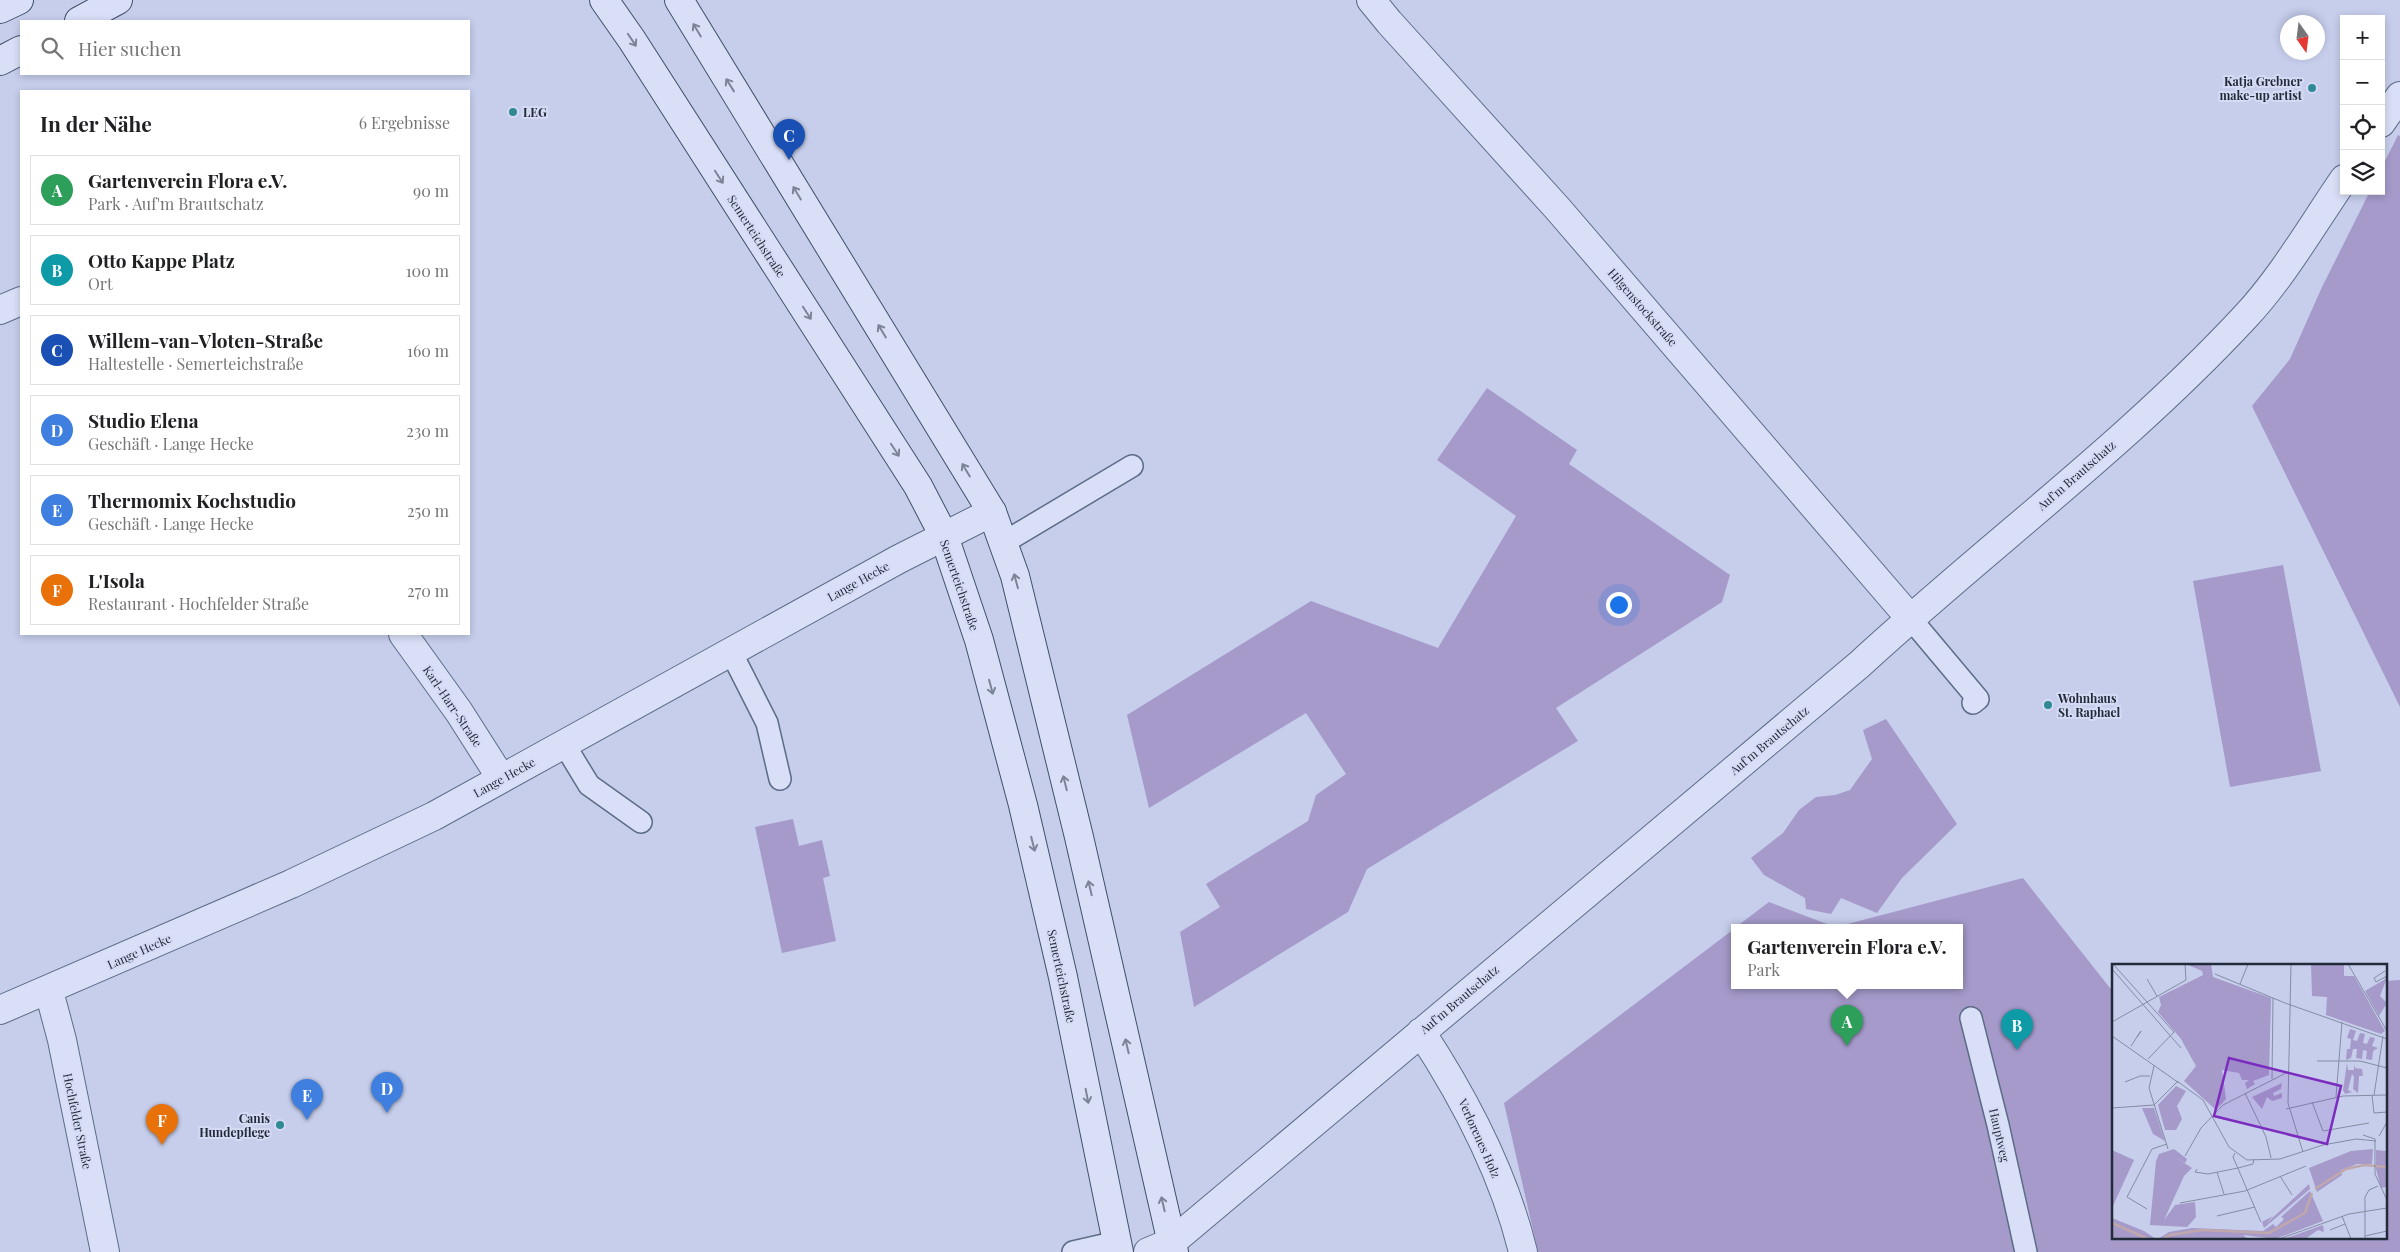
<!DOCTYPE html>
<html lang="de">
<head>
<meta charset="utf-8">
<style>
  :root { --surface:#fff; --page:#f6f6f6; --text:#202124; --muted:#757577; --line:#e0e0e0; --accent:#0f766e }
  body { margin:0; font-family:"Playfair Display",serif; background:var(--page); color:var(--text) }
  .controls { position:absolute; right:15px; top:15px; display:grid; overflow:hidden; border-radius:0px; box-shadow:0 2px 8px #0003 }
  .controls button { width:45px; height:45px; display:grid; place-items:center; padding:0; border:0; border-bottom:1px solid var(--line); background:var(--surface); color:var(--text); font:25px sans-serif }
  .compass { position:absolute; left:2280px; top:15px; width:45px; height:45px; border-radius:50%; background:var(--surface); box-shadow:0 2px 8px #0003; rotate:166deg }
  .you { position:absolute; left:1618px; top:604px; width:18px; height:18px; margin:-12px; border:4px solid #fff; border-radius:50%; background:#1a73e8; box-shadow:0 0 0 8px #1a73e833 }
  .badge { display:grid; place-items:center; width:32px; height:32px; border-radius:50%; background:var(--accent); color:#fff; font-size:16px; font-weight:700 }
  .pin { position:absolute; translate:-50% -41px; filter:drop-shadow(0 1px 2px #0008) }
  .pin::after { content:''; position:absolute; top:26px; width:18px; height:15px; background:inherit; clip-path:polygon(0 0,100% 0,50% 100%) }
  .popup { position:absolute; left:1731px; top:924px; width:232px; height:65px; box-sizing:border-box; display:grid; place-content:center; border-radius:0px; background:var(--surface); filter:drop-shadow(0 1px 4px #0005); font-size:16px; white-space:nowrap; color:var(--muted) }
  .popup b { font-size:19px; color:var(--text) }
  .popup::after { content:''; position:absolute; left:50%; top:100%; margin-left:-10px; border:10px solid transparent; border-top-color:var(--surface) }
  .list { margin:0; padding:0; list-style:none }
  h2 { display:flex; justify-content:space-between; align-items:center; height:65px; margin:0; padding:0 20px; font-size:21px }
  h2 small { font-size:16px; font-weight:400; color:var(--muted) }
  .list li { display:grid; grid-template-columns:32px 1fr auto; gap:15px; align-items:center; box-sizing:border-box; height:70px; margin:0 10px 10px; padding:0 10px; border:1px solid var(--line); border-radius:0px }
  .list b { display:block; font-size:19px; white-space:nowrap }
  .list p { margin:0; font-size:16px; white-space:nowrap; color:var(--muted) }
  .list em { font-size:16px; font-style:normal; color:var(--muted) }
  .icon { flex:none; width:28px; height:28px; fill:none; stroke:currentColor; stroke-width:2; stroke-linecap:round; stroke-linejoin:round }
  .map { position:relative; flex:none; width:2400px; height:1252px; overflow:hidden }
  .search { position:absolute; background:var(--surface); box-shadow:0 2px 8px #0003; left:20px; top:20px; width:450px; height:55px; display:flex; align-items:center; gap:12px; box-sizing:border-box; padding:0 18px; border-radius:0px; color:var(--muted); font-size:19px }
  .panel { position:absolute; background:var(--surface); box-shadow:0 2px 8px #0003; left:20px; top:90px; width:450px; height:545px; border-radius:0px }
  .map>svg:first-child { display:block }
  .green { fill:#a59aca }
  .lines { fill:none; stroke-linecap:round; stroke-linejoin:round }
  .service-casing { stroke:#5c6c87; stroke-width:24 }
  .minor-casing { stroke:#5c6c87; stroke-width:30 }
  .secondary-casing { stroke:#405069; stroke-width:30 }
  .service { stroke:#d9dff7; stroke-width:21 }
  .minor { stroke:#d9dff7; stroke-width:28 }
  .secondary { stroke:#d9dff7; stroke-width:28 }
  .oneway { stroke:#7c8498 }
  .poi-dot { fill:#2f8a93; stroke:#d5dbf4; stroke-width:2 }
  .labels { text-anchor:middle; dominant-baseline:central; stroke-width:4; stroke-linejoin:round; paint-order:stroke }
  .poi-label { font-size:12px; font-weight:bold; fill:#202a38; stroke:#d5dbf4; text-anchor:end }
  .street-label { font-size:12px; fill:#202a38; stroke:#d5dbf4 }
  .inset-river { fill:none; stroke:#c0a7ac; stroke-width:2.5 }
  .inset-road { fill:none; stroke:#848ca4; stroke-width:1 }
  .view { fill:#7b2cbf; fill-opacity:0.15; stroke:#7b2cbf; stroke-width:2.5 }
  .inset-edge { fill:none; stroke:#202a38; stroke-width:2.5 }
</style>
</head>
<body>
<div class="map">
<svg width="2400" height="1252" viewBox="0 0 2400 1252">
  <rect width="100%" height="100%" fill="#c6ceec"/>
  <!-- green -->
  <path class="green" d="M2398,135L2400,136V707L2252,406L2290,359L2322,287L2370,191H2381V169Z
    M1487,388L1577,450L1569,464L1730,575L1722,602L1556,708L1578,741L1367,869L1348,912L1194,1007L1180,932L1220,907L1206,884L1308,821L1316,795L1346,774L1306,713L1149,808L1127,715L1311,601L1438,648L1516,516L1437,460Z
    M2283,565L2321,771L2230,787L2193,581Z
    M1886,719L1957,824L1902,878L1877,913L1841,898L1831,914L1806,909L1805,898L1764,875L1751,858L1783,833L1799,810L1816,797L1835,795L1850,790L1872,759L1863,730Z
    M793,819L799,846L822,840L830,876L823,878L836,941L782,953L755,827Z
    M2023,878L2110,988L2114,989V1238H2386V981L2400,980V1252H1538L1504,1103L1734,929V985H1960V927H1836Z
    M1769,902L1835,927H1736Z"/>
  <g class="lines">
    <!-- service casing -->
    <g class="service-casing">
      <path id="service" d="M1003,543L1132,466
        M1910,618L1978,699L1973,703
        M731,652L767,723L780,779
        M564,744L589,785L641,822
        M1971,1018L1998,1125L2026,1252
        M1073,1252L1117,1242"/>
    </g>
    <!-- minor casing -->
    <g class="minor-casing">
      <path id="minor" d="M1371,0L1389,22L1558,209L1910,618
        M2381,123L2400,96
        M0,310L21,301
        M403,634L459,712L501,778
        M49,991L62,1040L105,1252
        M0,1010L291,884L434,816L899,559L992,512
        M1421,1032C1465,1099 1504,1173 1523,1252
        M1148,1252L1172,1242L1860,664C1987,547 2127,444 2245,317C2282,278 2313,224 2344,179"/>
    </g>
    <!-- secondary casing -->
    <g class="secondary-casing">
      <path id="secondary" d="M604,0L632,40L918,486L944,536L979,640L1023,805L1063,977L1119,1252
        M679,0L992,512L1015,576L1079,837L1174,1252
        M0,9L19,0
        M79,21L118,0
        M0,61L21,50"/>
    </g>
    <!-- service -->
    <use href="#service" class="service"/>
    <!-- minor -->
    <use href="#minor" class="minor"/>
    <!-- secondary -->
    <use href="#secondary" class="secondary"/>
  </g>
  <!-- one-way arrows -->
  <defs><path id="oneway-shaft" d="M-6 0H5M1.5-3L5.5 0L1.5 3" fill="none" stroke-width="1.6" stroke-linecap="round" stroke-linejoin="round" transform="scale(1.25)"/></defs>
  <g class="oneway">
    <use href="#oneway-shaft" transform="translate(697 30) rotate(-121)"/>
    <use href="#oneway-shaft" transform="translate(632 40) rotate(56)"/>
    <use href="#oneway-shaft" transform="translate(730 85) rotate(-122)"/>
    <use href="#oneway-shaft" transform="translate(719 177) rotate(57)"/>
    <use href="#oneway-shaft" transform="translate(797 193) rotate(-121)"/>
    <use href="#oneway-shaft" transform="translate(807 313) rotate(57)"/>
    <use href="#oneway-shaft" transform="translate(882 331) rotate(-121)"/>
    <use href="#oneway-shaft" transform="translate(895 450) rotate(57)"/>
    <use href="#oneway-shaft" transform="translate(966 470) rotate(-121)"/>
    <use href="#oneway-shaft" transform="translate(1016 581) rotate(-105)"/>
    <use href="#oneway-shaft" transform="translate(991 687) rotate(75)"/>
    <use href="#oneway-shaft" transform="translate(1065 783) rotate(-104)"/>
    <use href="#oneway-shaft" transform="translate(1033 844) rotate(76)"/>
    <use href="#oneway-shaft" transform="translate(1090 888) rotate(-103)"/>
    <use href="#oneway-shaft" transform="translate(1127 1046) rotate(-103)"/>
    <use href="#oneway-shaft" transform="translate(1087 1096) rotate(79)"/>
    <use href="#oneway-shaft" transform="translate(1163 1204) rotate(-103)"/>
  </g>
  <!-- markers -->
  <g class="poi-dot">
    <circle cx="2312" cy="88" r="5"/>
    <circle cx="513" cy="112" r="5"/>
    <circle cx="2048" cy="705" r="5"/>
    <circle cx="280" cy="1125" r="5"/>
  </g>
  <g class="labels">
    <!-- poi labels -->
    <g class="poi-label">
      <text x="2302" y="81">Katja Grebner<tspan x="2302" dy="14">make-up artist</tspan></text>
      <text x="523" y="112" text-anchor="start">LEG</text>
      <text x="2058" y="698" text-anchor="start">Wohnhaus<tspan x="2058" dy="14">St. Raphael</tspan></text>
      <text x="270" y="1118">Canis<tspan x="270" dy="14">Hundepflege</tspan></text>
    </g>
    <!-- street labels -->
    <g class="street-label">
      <text transform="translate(757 236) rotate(57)">Semerteichstraße</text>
      <text transform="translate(1643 307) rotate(49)">Hilgenstockstraße</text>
      <text transform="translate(2076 475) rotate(-41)">Auf'm Brautschatz</text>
      <text transform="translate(858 581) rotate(-29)">Lange Hecke</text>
      <text transform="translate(960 585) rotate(71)">Semerteichstraße</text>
      <text transform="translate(453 706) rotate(56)">Karl-Harr-Straße</text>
      <text transform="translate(1769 740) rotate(-40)">Auf'm Brautschatz</text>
      <text transform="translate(504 777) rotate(-29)">Lange Hecke</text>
      <text transform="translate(139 951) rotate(-24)">Lange Hecke</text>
      <text transform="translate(1062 976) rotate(78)">Semerteichstraße</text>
      <text transform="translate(1459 999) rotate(-40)">Auf'm Brautschatz</text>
      <text transform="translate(78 1121) rotate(78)">Hochfelder Straße</text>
      <text transform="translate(2000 1135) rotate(77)">Hauptweg</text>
      <text transform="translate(1480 1138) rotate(66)">Verlorenes Holz</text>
    </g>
  </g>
  <!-- overview -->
  <g transform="translate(2112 964)">
    <rect width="275" height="275" fill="#c6ceec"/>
    <path d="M74,0H99L101,13L159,34L157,111L141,117L143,120L135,125L133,119L137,116H130L127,109L110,106L114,135L104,146L72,117L84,102L69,75L46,48L49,41L47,33L91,11L90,7ZM199,0H232V12H242L273,67L269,70L214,51L215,33L200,32ZM275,14L268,32L275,39L267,52L253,27ZM238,65L244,67L241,76L245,77L248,69L253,70L251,79L255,80L258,73L263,74L260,82L266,84L261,87L260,96L254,95L255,87L251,86L250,95L244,94L245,85H241L239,94L234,96L235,85H238L239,75L235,74ZM235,99L236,106H242V100L243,104L250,105L251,112H247L246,129L241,125L242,113L240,110L236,126L240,128L233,130L231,126ZM170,119L169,125L161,129L162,132L170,129V134L160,137L155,133L150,145L140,133ZM64,122L74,127L65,142L70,155L64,166H53L46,141ZM30,144H42L53,177L41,170ZM62,185L75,195L73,199L63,193L80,204L72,212L52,256L63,241L83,238L84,253L75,263L38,261L44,197L47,190ZM261,185L260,200H245L229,206L230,211L205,228L197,204L239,187ZM0,186L22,196L0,244ZM264,186L275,187V223L269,224L264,205ZM197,220L198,225L152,264L150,258L161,252L154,260ZM198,227L211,257L163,275L131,271L136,275H46L57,268L80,264L151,267L161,260L164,263L172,255L169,253ZM0,254L32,267L44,275H0ZM211,261L212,268L206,266L193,275H172Z" fill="#a59aca"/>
    <path class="inset-river" d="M203,225L234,205L252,201L275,203M0,259L36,275M51,275L58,271L90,266L157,269L193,249L200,229"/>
    <path class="inset-road" d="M1,0L62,68L36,95M179,0L176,139L191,188M236,0L275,67M0,5L69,84M273,7L262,14L264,18L275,12M103,10L173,39L275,75M35,15L45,32M128,20L136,0M0,58L74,16L73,0M0,72L67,119M19,82L29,67L25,73M205,97H248L275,104M42,102L37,124L56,185M160,115L161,34M65,117L91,136L117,183L135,196L168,195L211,181L244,175L264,177M13,118L28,112H38M133,129L154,173L159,194M260,131L262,149L275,148M262,131L271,72M224,133L230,58M200,138L211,167L257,159M0,144L42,141L65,118M174,145L231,132L275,131M251,171L263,175V210L275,236M267,172L275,158M123,189L121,193L149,258M73,192L89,164L111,141L176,108M85,205L83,208L96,210L126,204L141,200L142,195M105,208L112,230M168,212L180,231M68,239L133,227L194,202M35,245L15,233L40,185L55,180M105,252L143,243M230,252L239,275M218,266L233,260M253,272L275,267M253,274V233L257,226L266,222M167,275L237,250L275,244"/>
    <path class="view" d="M117,94L229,122L215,180L102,152Z"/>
    <rect width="275" height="275" class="inset-edge"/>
  </g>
</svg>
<div class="controls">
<button>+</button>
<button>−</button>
<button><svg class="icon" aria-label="locate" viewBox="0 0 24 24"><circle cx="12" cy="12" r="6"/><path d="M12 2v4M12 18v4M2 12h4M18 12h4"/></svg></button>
<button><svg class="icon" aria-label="layers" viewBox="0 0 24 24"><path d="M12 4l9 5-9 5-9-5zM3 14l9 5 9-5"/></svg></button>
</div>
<svg class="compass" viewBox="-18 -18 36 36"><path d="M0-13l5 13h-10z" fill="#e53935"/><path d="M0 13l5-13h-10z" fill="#757577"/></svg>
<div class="you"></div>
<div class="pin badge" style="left:1847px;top:1046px;background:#2e9e5b">A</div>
<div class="popup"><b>Gartenverein Flora e.V.</b>Park</div>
<div class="pin badge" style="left:2017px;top:1050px;background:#0f9aa8">B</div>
<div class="pin badge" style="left:789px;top:160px;background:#1a4fb4">C</div>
<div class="pin badge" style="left:387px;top:1113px;background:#3f7fe0">D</div>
<div class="pin badge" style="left:307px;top:1120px;background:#3f7fe0">E</div>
<div class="pin badge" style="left:162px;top:1145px;background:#e8710a">F</div>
<div class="search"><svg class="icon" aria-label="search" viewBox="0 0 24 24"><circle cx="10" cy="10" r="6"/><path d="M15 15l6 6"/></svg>Hier suchen</div>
<section class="panel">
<h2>In der Nähe<small>6 Ergebnisse</small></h2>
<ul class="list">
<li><span class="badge" style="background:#2e9e5b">A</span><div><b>Gartenverein Flora e.V.</b><p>Park · Auf'm Brautschatz</p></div><em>90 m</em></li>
<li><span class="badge" style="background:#0f9aa8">B</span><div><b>Otto Kappe Platz</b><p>Ort</p></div><em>100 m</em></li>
<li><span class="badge" style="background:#1a4fb4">C</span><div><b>Willem-van-Vloten-Straße</b><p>Haltestelle · Semerteichstraße</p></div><em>160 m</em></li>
<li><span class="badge" style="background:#3f7fe0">D</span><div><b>Studio Elena</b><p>Geschäft · Lange Hecke</p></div><em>230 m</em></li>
<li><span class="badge" style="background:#3f7fe0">E</span><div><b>Thermomix Kochstudio</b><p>Geschäft · Lange Hecke</p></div><em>250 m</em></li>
<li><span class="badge" style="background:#e8710a">F</span><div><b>L'Isola</b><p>Restaurant · Hochfelder Straße</p></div><em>270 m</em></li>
</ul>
</section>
</div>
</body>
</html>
